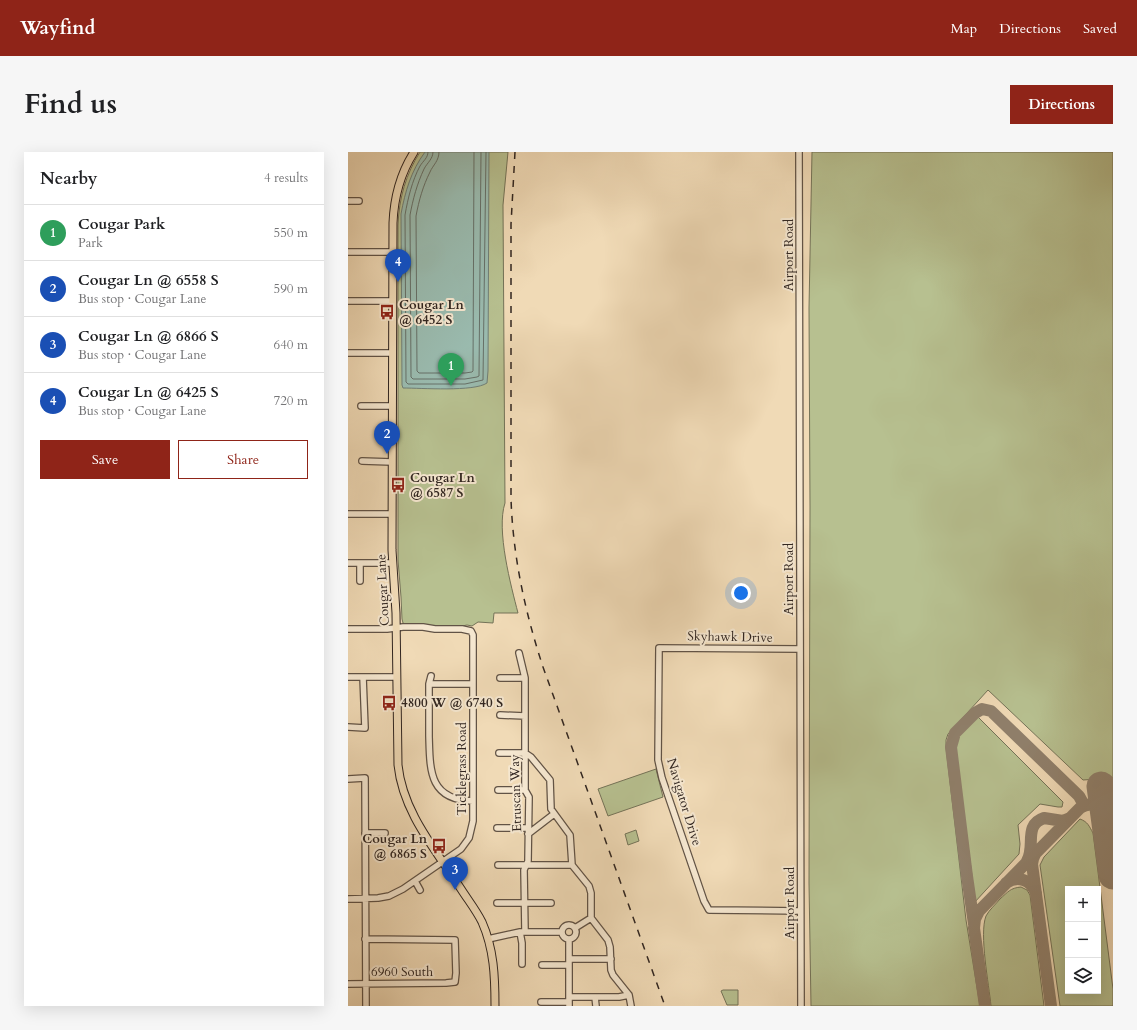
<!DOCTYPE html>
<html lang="en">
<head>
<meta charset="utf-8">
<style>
  :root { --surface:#fff; --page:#f6f6f6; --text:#202124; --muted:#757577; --line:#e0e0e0; --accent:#8f2418 }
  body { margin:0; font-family:Cardo,serif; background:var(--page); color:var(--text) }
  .controls { position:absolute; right:12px; bottom:12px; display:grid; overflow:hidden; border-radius:0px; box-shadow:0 4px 16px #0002 }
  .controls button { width:36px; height:36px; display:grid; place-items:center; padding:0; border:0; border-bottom:1px solid var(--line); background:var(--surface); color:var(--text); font:20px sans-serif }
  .you { position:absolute; left:393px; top:441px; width:14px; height:14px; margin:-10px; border:3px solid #fff; border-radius:50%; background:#1a73e8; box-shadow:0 0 0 6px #1a73e833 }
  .badge { display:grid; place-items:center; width:26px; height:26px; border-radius:50%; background:var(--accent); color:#fff; font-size:13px; font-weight:700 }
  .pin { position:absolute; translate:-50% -33px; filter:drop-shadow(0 1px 2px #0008) }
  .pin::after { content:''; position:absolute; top:21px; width:14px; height:12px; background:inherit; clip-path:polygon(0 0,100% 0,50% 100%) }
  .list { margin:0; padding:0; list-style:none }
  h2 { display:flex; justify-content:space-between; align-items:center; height:52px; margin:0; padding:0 16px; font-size:17px }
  h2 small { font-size:13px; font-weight:400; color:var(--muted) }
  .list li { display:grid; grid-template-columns:26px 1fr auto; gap:12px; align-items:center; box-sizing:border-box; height:56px; padding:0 16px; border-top:1px solid var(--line) }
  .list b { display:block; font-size:15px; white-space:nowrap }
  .list p { margin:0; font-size:13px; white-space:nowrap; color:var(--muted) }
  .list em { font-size:13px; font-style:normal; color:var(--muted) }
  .actions { display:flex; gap:8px; padding:12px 16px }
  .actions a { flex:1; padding:9px 0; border:1px solid var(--accent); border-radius:0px; text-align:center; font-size:14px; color:var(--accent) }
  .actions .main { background:var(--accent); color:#fff }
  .icon { flex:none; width:22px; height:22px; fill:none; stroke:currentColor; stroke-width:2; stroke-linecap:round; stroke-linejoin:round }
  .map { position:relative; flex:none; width:765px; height:854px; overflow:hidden; border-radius:0px }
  header { display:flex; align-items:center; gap:24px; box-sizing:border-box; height:56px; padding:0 20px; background:var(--accent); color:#fff }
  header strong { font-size:19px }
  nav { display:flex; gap:22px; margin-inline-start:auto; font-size:14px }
  .intro { display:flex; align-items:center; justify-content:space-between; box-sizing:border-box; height:96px; padding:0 24px }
  h1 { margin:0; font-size:28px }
  .button { padding:10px 18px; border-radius:0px; background:var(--accent); color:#fff; font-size:14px; font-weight:700 }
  main { display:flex; gap:24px; padding:0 24px }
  aside { flex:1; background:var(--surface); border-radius:0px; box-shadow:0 4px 16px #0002 }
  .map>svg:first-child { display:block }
  .green { fill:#b7c090; stroke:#747358; fill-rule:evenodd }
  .water { fill:#9abbaf; stroke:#707f76 }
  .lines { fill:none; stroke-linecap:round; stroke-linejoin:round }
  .shore { stroke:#667068; stroke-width:1 }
  .taxiway { stroke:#90806c; stroke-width:12 }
  .runway { stroke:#90806c; stroke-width:29 }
  .minor-casing { stroke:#615346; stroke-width:8 }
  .major-casing { stroke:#312621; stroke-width:9 }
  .minor { stroke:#f5e7d0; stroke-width:5.5 }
  .major { stroke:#f0dab6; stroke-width:7 }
  .rail { stroke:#312621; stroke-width:1.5; stroke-dasharray:7 7; stroke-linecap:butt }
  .labels { text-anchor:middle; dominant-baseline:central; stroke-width:4; stroke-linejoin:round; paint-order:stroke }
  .street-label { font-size:13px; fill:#312621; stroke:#f5e7d0 }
  .poi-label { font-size:13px; font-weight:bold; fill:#312621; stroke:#f5e7d0; text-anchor:start }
</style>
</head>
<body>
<header>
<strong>Wayfind</strong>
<nav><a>Map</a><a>Directions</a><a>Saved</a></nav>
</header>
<div class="intro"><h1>Find us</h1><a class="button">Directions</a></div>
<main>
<aside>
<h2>Nearby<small>4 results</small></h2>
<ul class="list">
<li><span class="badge" style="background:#2e9e5b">1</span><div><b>Cougar Park</b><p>Park</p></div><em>550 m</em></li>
<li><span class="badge" style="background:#1a4fb4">2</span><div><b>Cougar Ln @ 6558 S</b><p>Bus stop · Cougar Lane</p></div><em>590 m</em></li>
<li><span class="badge" style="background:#1a4fb4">3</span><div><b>Cougar Ln @ 6866 S</b><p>Bus stop · Cougar Lane</p></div><em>640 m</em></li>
<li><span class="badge" style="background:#1a4fb4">4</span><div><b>Cougar Ln @ 6425 S</b><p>Bus stop · Cougar Lane</p></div><em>720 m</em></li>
</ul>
<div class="actions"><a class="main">Save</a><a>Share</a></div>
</aside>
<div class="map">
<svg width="765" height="854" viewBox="0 0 765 854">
  <rect width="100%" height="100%" fill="#f0dab6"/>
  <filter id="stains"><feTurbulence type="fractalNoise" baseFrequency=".005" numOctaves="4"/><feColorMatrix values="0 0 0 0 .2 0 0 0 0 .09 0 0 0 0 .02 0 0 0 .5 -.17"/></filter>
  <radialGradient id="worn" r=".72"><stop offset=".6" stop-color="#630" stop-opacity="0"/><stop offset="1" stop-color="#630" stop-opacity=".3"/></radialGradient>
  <!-- green -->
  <path class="green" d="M72,0H160L155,53L157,351C148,378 163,434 170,461H146L145,471L130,470L124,474L119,473L114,474L58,473L55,471L54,467L53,445L50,408V73C51,46 58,22 72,0Z
    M464,0H765V626L735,628L640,538L600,582L598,588V596L618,768L632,854H463L461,731L462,355L461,156Z
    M629,564L715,650L714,655H710L692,652L670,673L672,692L671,702L626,751L624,724L607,594C609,581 621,573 629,564Z
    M308,617L315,645L260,664L250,637Z
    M732,667C740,670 741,674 745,681L765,837V854H712L692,713L696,705ZM720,737H750V839H720Z
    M288,678L291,689L280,693L277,682Z
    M673,735L679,738L682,743L696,854H643C641,833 631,782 638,764C641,758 648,752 652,747C660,740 662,736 673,735Z
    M375,838H390V853H379L373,839Z"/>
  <!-- water -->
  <path class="water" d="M77,0H141L140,219L139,231C126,240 73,236 55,236L54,233L53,62C57,40 63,19 77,0Z"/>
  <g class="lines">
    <!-- shore -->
    <path class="shore" d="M80,0C80,6 75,9 72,14C64,29 60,46 57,63L58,230L60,232H117L135,228L138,0
      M85,0C85,7 79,11 76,17C69,32 65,47 62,63L63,225L65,227H117L129,225L131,224L133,0
      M91,0C91,9 85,13 82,20C75,34 71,48 68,64L69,219L71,221H117L124,220L125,219L126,0"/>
    <!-- taxiway -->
    <path class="taxiway" d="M688,700L685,707L684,712L703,854
      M679,709C688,694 675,673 696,666L715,669L722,666
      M658,731C670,723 683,728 688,741
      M626,772L619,724L603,595L607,581L627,561L634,557L643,559L731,644L736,653
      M637,854L626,776L627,767L631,759L732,656C743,649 752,653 757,664"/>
    <!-- runway -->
    <path class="runway" d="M753,634L765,723"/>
    <!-- minor casing -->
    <g class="minor-casing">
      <path id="minor" d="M451,0L453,854
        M0,49H11
        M0,100H45
        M0,149H45
        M0,201H45
        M13,254H44
        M14,309L44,310
        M0,362H44
        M0,411H45
        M12,429V411
        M0,477H39L55,475H75L87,477H114L123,479L125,483V669L121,686L113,697L55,737L41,744L30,746L0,747
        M452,497L311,496L310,608L314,626L356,749L361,758L452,759
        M171,501L177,526V638L181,645L180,709L176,718L177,780
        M83,524L81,532C81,550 81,567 81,584C82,619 81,648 125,649
        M0,525H49
        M152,526H177
        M81,532H125
        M152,563L177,564
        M0,575L17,576L15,525
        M151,601H177L183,605L202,628L203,657L222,683L224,713L241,734L243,741V766L260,788L262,795L263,818L265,823L281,843L283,854
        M0,627L17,626L18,854
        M150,638H177
        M149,676H180
        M17,681H37
        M180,682L206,662
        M150,713H224
        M67,729L72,738
        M149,751H203
        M214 780a7 7 0 1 1 14 0a7 7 0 1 1-14 0Z
        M227,776L243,766
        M172,780L174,791V812
        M140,787L172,780H213
        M221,787V854
        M221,807H263
        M194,813H221
        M0,832L98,831L107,830L108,821L107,788L17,787
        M221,845H271L281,843
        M247,845L248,854
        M193,850H221"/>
    </g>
    <!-- major casing -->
    <g class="major-casing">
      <path id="major" d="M66,0C52,22 46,45 45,71L44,398L48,461L50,613C55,661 88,698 113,737C120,748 128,758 134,770C146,797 147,825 147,854"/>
    </g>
    <!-- minor -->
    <use href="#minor" class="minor"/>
    <!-- major -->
    <use href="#major" class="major"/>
    <!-- rail -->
    <path class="rail" d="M167,0L163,72V347C165,405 177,460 195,515L317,854"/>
  </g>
  <!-- icons -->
  <defs>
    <g id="bus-bare" transform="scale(1.2)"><path d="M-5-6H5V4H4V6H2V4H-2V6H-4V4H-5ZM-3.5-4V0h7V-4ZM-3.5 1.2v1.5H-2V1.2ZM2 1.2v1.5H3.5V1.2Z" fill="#8f2418" stroke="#f5e7d0" stroke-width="2.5" paint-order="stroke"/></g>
  </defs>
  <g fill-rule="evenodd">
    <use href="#bus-bare" x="39" y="160"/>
    <use href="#bus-bare" x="50" y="333"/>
    <use href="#bus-bare" x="41" y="551"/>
    <use href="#bus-bare" x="91" y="694"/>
  </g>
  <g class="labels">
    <!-- street labels -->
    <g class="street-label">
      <text transform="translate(441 103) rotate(-90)">Airport Road</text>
      <text transform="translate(441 427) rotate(-90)">Airport Road</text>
      <text transform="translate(35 438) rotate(-93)">Cougar Lane</text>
      <text transform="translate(382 485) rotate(1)">Skyhawk Drive</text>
      <text transform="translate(114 617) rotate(-90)">Ticklegrass Road</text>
      <text transform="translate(168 641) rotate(-92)">Etruscan Way</text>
      <text transform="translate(336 650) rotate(73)">Navigator Drive</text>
      <text transform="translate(442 751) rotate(-90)">Airport Road</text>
      <text x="54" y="820">6960 South</text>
    </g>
    <!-- poi labels -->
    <g class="poi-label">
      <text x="51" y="153">Cougar Ln<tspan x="51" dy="15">@ 6452 S</tspan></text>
      <text x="62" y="326">Cougar Ln<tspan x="62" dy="15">@ 6587 S</tspan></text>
      <text x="53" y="551">4800 W @ 6740 S</text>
      <text x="79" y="687" text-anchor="end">Cougar Ln<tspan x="79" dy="15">@ 6865 S</tspan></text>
    </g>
  </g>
  <rect width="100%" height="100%" filter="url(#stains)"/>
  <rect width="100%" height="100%" fill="url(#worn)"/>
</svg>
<div class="controls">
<button>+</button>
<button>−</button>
<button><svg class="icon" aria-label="layers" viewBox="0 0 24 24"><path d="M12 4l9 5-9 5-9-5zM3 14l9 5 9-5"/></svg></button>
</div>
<div class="you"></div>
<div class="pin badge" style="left:103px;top:234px;background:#2e9e5b">1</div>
<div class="pin badge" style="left:39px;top:302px;background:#1a4fb4">2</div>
<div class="pin badge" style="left:107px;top:738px;background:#1a4fb4">3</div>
<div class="pin badge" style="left:50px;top:130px;background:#1a4fb4">4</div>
</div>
</main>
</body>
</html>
